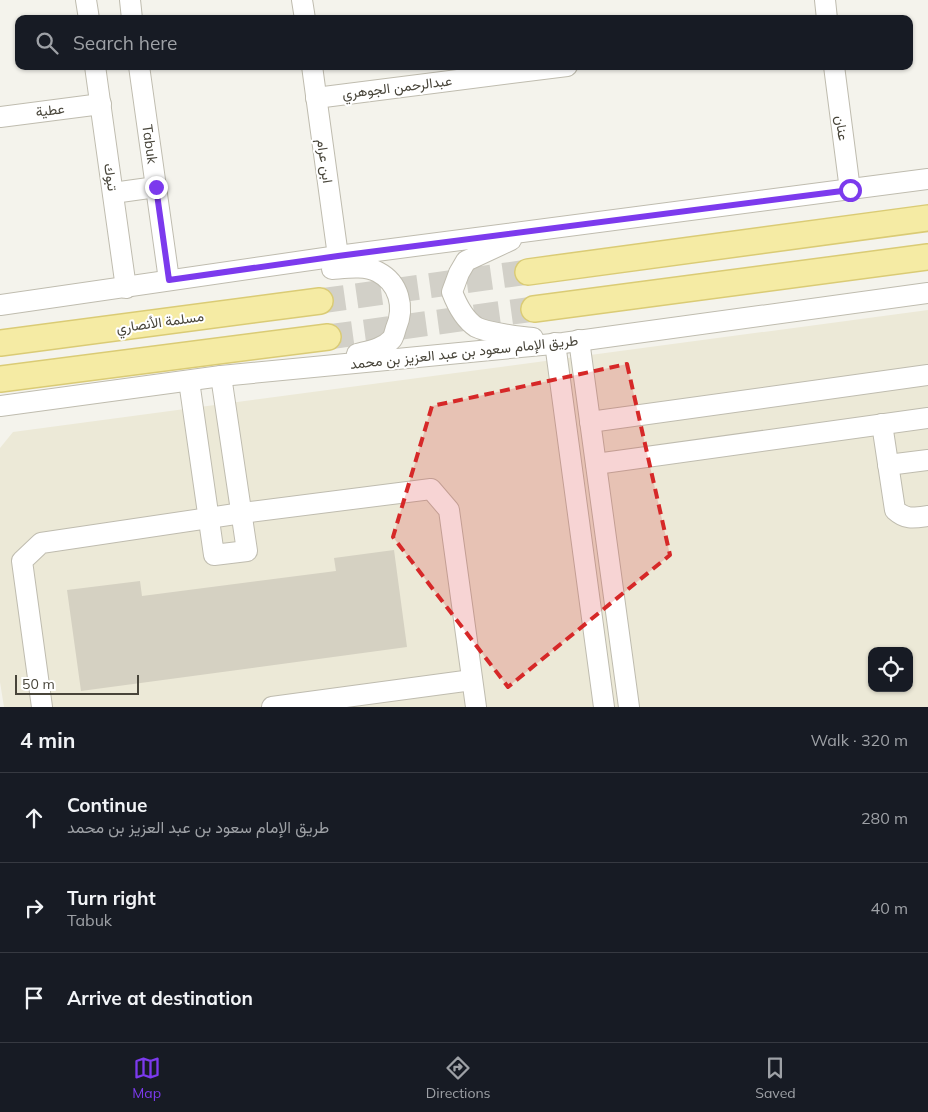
<!DOCTYPE html>
<html lang="en">
<head>
<meta charset="utf-8">
<style>
  :root { --surface:#171b24; --page:#242831; --text:#f1f3f6; --muted:#9ea1a6; --line:#363941; --accent:#7c3aed }
  body { margin:0; font-family:Mulish,Vazirmatn,sans-serif; background:var(--page); color:var(--text) }
  .controls { position:absolute; right:15px; bottom:15px; display:grid; overflow:hidden; border-radius:10px; box-shadow:0 1px 4px #0004 }
  .controls button { width:45px; height:45px; display:grid; place-items:center; padding:0; border:0; border-bottom:1px solid var(--line); background:var(--surface); color:var(--text); font:25px sans-serif }
  .scale { position:absolute; left:15px; bottom:12px; width:124px; box-sizing:border-box; padding-left:5px; border:2px solid #48453a; border-top:0; font-size:14px; line-height:18px; white-space:nowrap; color:#48453a; -webkit-text-stroke:4px #fff; paint-order:stroke }
  .stop { position:absolute; width:15px; height:15px; margin:-11px; border:4px solid #7c3aed; border-radius:50%; background:#fff }
  .stop.end { background:#7c3aed; border-color:#fff; box-shadow:0 1px 5px #0008 }
  .list { margin:0; padding:0; list-style:none }
  h2 { display:flex; justify-content:space-between; align-items:center; height:65px; margin:0; padding:0 20px; font-size:21px }
  h2 small { font-size:16px; font-weight:400; color:var(--muted) }
  .list li { display:grid; grid-template-columns:32px 1fr auto; gap:15px; align-items:center; box-sizing:border-box; height:90px; padding:0 20px; border-top:1px solid var(--line) }
  .list b { display:block; font-size:19px; white-space:nowrap }
  .list p { margin:0; font-size:16px; white-space:nowrap; color:var(--muted) }
  .list em { font-size:16px; font-style:normal; color:var(--muted) }
  .icon { flex:none; width:28px; height:28px; fill:none; stroke:currentColor; stroke-width:2; stroke-linecap:round; stroke-linejoin:round }
  .map { position:relative; flex:none; width:928px; height:707px; overflow:hidden }
  .search { position:absolute; background:var(--surface); box-shadow:0 1px 4px #0004; left:15px; right:15px; top:15px; height:55px; display:flex; align-items:center; gap:12px; box-sizing:border-box; padding:0 18px; border-radius:10px; color:var(--muted); font-size:19px }
  .sheet { height:335px; background:var(--surface) }
  nav { display:flex; justify-content:space-around; align-items:center; box-sizing:border-box; height:70px; border-top:1px solid var(--line); background:var(--surface); font-size:14px; color:var(--muted) }
  nav a { display:grid; justify-items:center; gap:2px }
  nav .on { color:var(--accent) }
  .map>svg:first-child { display:block }
  .education { fill:#ece9d7; fill-rule:evenodd }
  .building { fill:#d5d1c2 }
  .lines { fill:none; stroke-linecap:round; stroke-linejoin:round }
  .major-tunnel { stroke:#d2d0c8; stroke-width:25; stroke-dasharray:25 12; stroke-linecap:butt }
  .minor-casing { stroke:#bfbcaf; stroke-width:22 }
  .major-casing { stroke:#dacb75; stroke-width:28 }
  .minor { stroke:#fff; stroke-width:20 }
  .major { stroke:#f5eba4; stroke-width:25 }
  .route { stroke:#7c3aed; stroke-width:6 }
  .marked { fill:#d62828; fill-opacity:0.2; stroke:#d62828; stroke-width:4; stroke-dasharray:10 6; stroke-linejoin:round }
  .labels { text-anchor:middle; dominant-baseline:central; stroke-width:4; stroke-linejoin:round; paint-order:stroke }
  .street-label { font-size:14px; fill:#48453a; stroke:#fff }
</style>
</head>
<body>
<div class="map">
<svg width="928" height="707" viewBox="0 0 928 707">
  <rect width="100%" height="100%" fill="#f4f3ec"/>
  <!-- education -->
  <path class="education" d="M928,310V707H4L0,682V448L13,432ZM872,651H909V688H872Z"/>
  <!-- building -->
  <path class="building" d="M394,550L407,647L81,691L67,590L140,581L142,596L336,571L334,558Z"/>
  <g class="lines">
    <!-- major-tunnel -->
    <path class="major-tunnel" d="M320,301L528,272
      M328,337L534,309"/>
    <!-- minor casing -->
    <g class="minor-casing">
      <g id="minor">
        <path d="M86,0L89,19"/>
        <path d="M130,0L132,19"/>
        <path d="M302,0L305,19"/>
        <path d="M825,0L827,19"/>
        <path d="M95,66L126,288"/>
        <path id="s1" d="M139,66L169,280"/>
        <path d="M312,66L338,256"/>
        <path d="M834,66L850,190"/>
        <path d="M316,98L567,66"/>
        <path d="M0,117L101,104"/>
        <path d="M113,193L156,187"/>
        <path d="M511,240L466,261L459,273L452,292C457,305 464,319 476,327C485,332 521,337 533,338"/>
        <path d="M332,269C346,268 365,265 378,272C399,283 405,307 396,328C395,331 394,336 392,339C383,349 368,351 357,354"/>
        <path d="M0,305L338,256L928,179"/>
        <path d="M579,340L629,707"/>
        <path d="M555,343L604,707"/>
        <path d="M189,381L214,555L247,551L221,376"/>
        <path d="M0,406L221,376L563,343L928,293"/>
        <path d="M590,422L928,375"/>
        <path d="M882,424L895,510C906,520 914,518 928,516"/>
        <path d="M596,464L928,418"/>
        <path d="M888,465L928,460"/>
        <path d="M42,707L22,561L41,543L242,513L431,489L449,510L476,707"/>
        <path d="M272,707L472,680"/>
      </g>
    </g>
    <!-- major casing -->
    <g class="major-casing">
      <path id="major" d="M528,272L928,218
        M534,309L928,257
        M0,343L320,301
        M0,379L328,337"/>
    </g>
    <!-- minor -->
    <use href="#minor" class="minor"/>
    <!-- major -->
    <use href="#major" class="major"/>
  </g>
  <g class="lines">
    <!-- route -->
    <path class="route" d="M156,187L169,280L338,256L850,190"/>
  </g>
  <!-- marked area -->
  <path class="marked" d="M627,364L670,555L508,687L393,537L432,406Z"/>
  <g class="labels">
    <!-- street labels -->
    <g class="street-label">
      <text transform="translate(397 87) rotate(-7)">عبدالرحمن الجوهري</text>
      <text transform="translate(50 110) rotate(-7)">عطية</text>
      <text transform="translate(842 128) rotate(82)">عنان</text>
      <text stroke="none"><textPath href="#s1" startOffset="79">Tabuk</textPath></text>
      <text transform="translate(325 161) rotate(82)">ابن عرام</text>
      <text transform="translate(111 177) rotate(82)">تبوك</text>
      <text transform="translate(160 322) rotate(-8)">مسلمة الأنصاري</text>
      <text transform="translate(464 352) rotate(-6)">طريق الإمام سعود بن عبد العزيز بن محمد</text>
    </g>
  </g>
</svg>
<div class="controls">
<button><svg class="icon" aria-label="locate" viewBox="0 0 24 24"><circle cx="12" cy="12" r="6"/><path d="M12 2v4M12 18v4M2 12h4M18 12h4"/></svg></button>
</div>
<div class="scale">50 m</div>
<div class="stop" style="left:850px;top:190px"></div>
<div class="stop end" style="left:156px;top:187px"></div>
<div class="search"><svg class="icon" aria-label="search" viewBox="0 0 24 24"><circle cx="10" cy="10" r="6"/><path d="M15 15l6 6"/></svg>Search here</div>
</div>
<section class="sheet">
<h2>4 min<small>Walk · 320 m</small></h2>
<ul class="list">
<li><svg class="icon" aria-label="ahead" viewBox="0 0 24 24"><path d="M12 20V5M6 11l6-6 6 6"/></svg><div><b>Continue</b><p>طريق الإمام سعود بن عبد العزيز بن محمد</p></div><em>280 m</em></li>
<li><svg class="icon" aria-label="right" viewBox="0 0 24 24"><path d="M7 20v-9h11M14 6l5 5-5 5"/></svg><div><b>Turn right</b><p>Tabuk</p></div><em>40 m</em></li>
<li><svg class="icon" aria-label="arrive" viewBox="0 0 24 24"><path d="M6 21V4h12l-3 4 3 4H6"/></svg><div><b>Arrive at destination</b></div></li>
</ul>
</section>
<nav>
<a class="on"><svg class="icon" aria-label="map" viewBox="0 0 24 24"><path d="M3 6l6-2 6 2 6-2v14l-6 2-6-2-6 2zM9 4v14M15 6v14"/></svg>Map</a>
<a><svg class="icon" aria-label="directions" viewBox="0 0 24 24"><path d="M12 3l9 9-9 9-9-9zM9 14v-3h6M13 9l2 2-2 2"/></svg>Directions</a>
<a><svg class="icon" aria-label="saved" viewBox="0 0 24 24"><path d="M7 4h10v16l-5-4-5 4z"/></svg>Saved</a>
</nav>
</body>
</html>
